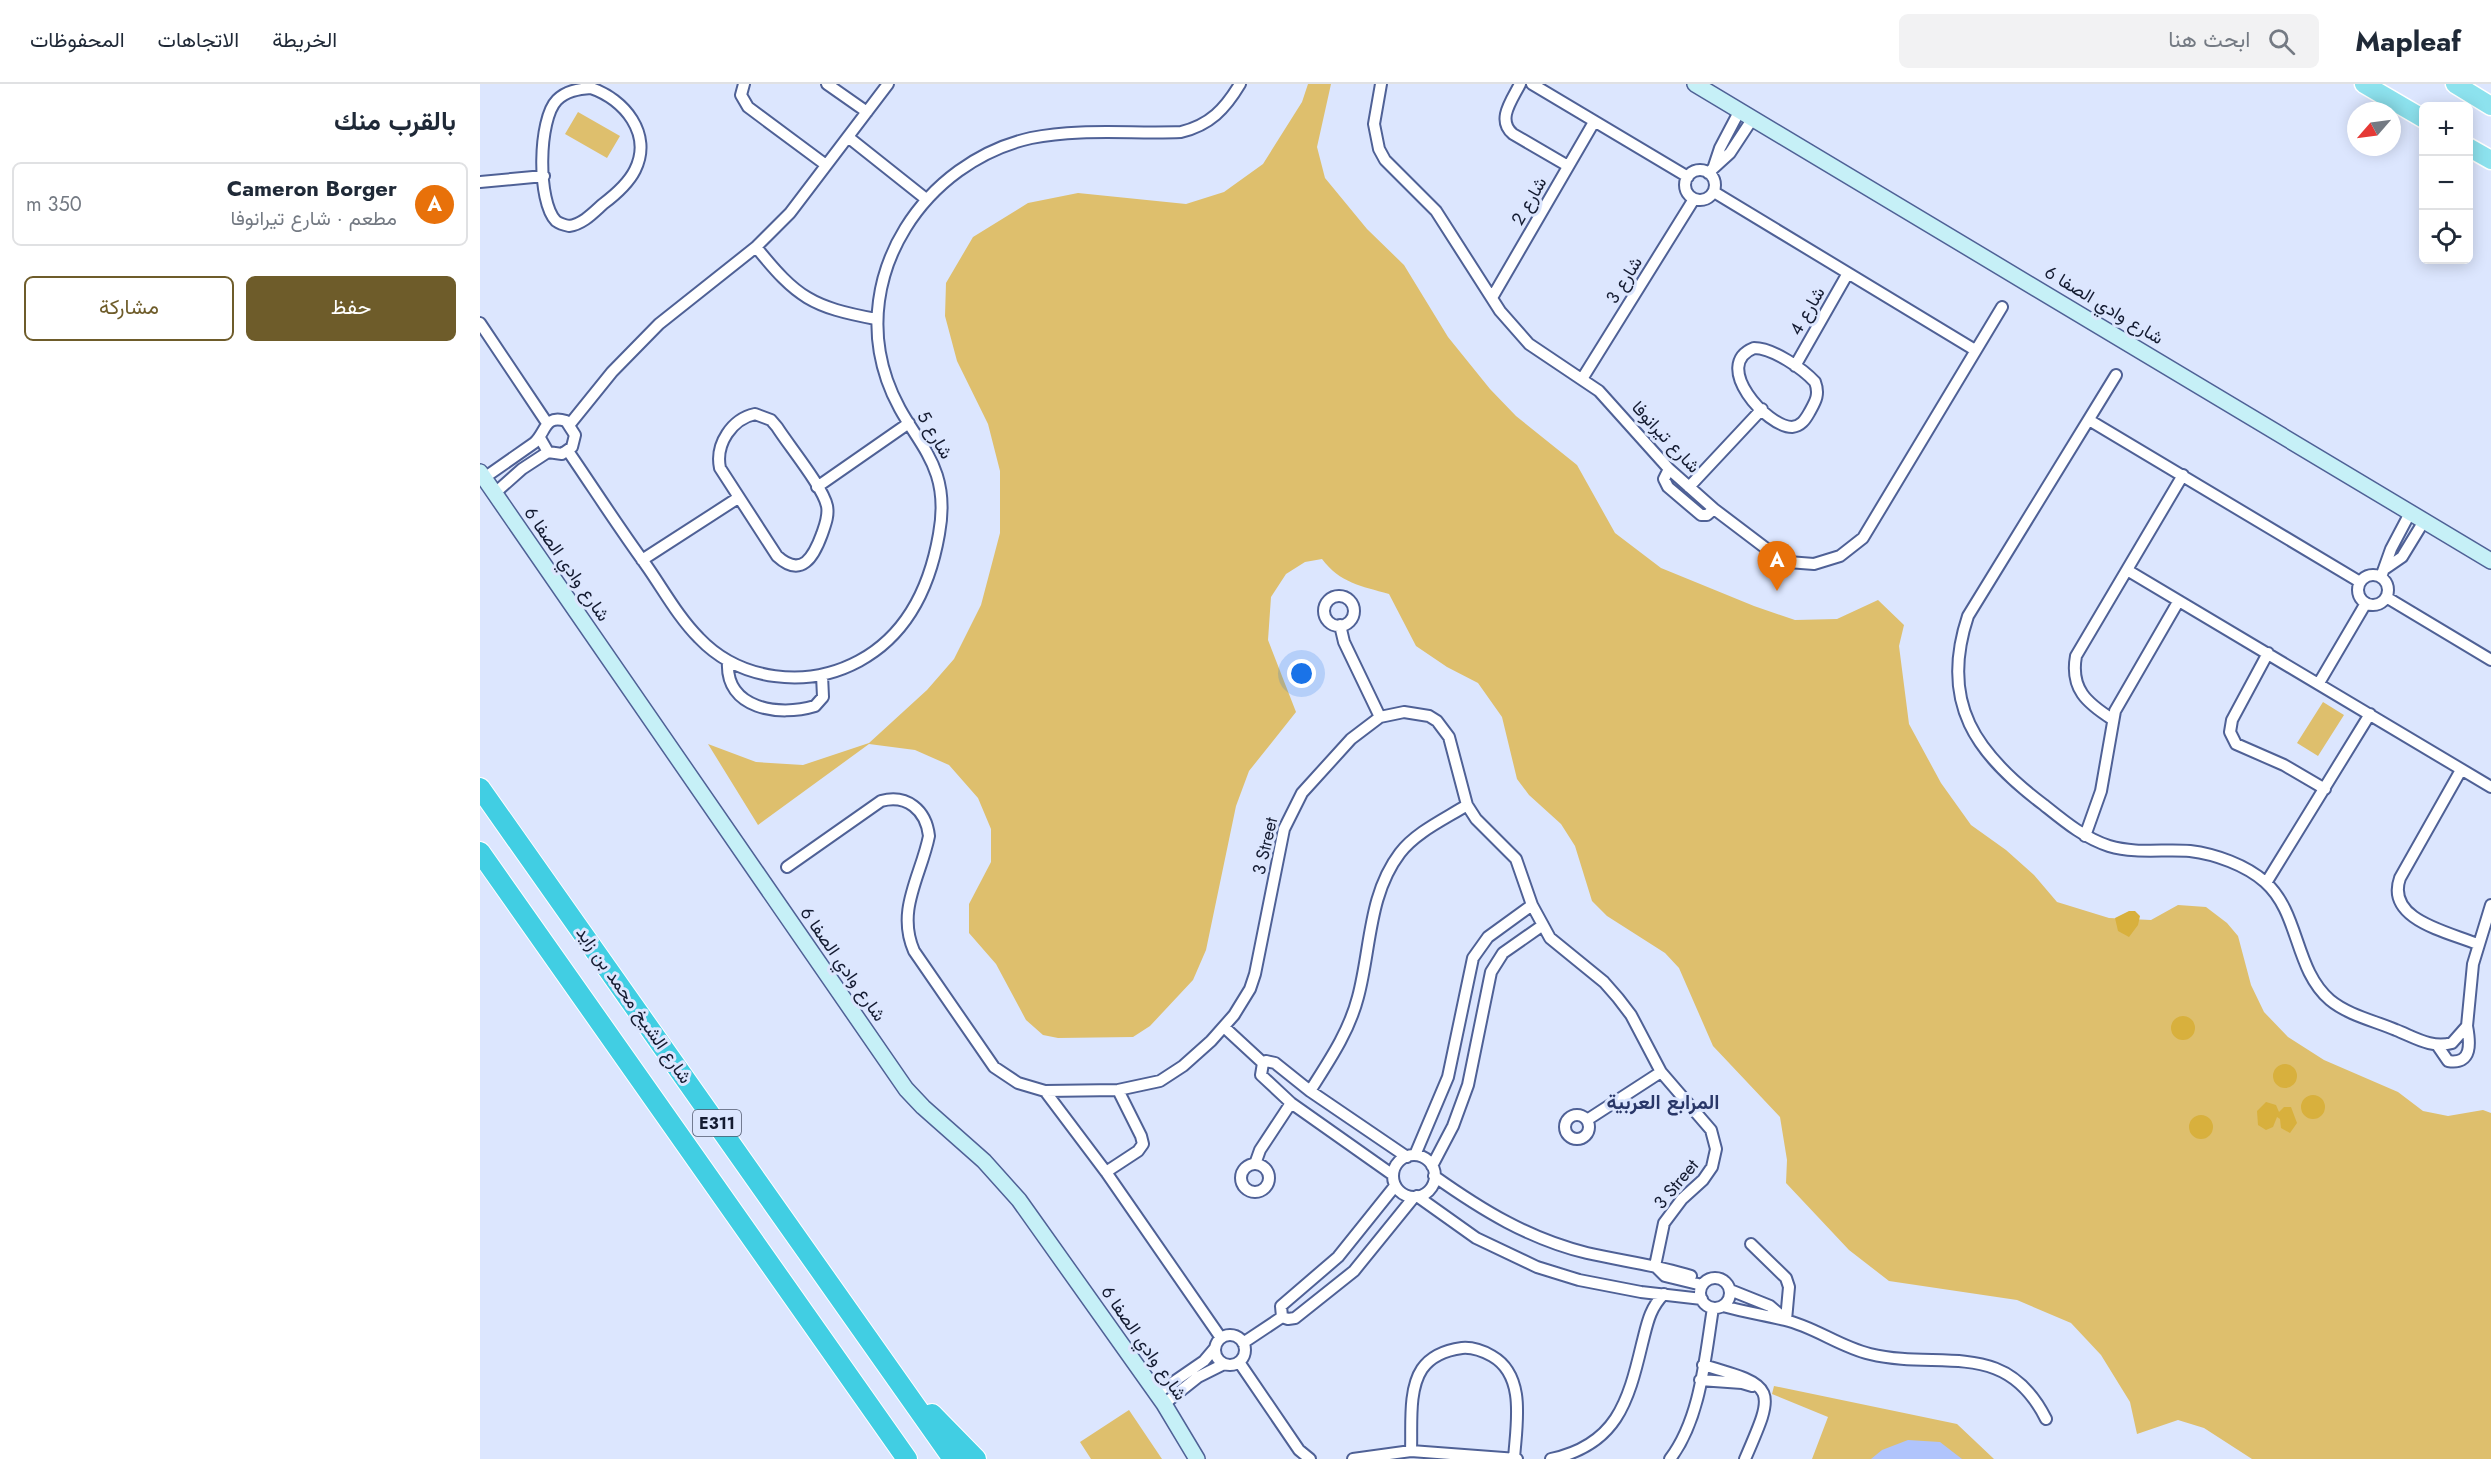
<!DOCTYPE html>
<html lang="ar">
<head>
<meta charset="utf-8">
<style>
  :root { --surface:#fff; --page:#f2f2f3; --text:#1f2937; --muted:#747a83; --line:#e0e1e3; --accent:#6e5c2a }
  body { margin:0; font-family:Jost,Vazirmatn,sans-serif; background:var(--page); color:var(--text); direction:rtl }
  .controls { position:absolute; right:18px; top:18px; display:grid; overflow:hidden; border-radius:9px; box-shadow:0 3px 15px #0003 }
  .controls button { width:54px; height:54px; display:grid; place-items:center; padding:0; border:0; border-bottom:2px solid var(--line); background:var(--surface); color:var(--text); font:30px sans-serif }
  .compass { position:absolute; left:1867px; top:18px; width:54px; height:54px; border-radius:50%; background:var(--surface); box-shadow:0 3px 15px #0003; rotate:242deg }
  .you { position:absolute; left:822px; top:590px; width:21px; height:21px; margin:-15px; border:4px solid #fff; border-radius:50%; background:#1a73e8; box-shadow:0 0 0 9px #1a73e833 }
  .badge { display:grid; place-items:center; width:39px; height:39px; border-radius:50%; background:var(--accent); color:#fff; font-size:20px; font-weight:700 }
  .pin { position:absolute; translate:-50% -50px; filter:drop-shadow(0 2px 3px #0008) }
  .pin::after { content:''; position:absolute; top:32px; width:21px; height:18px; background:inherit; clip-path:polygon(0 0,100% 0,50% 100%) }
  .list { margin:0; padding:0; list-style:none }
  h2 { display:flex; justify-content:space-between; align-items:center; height:78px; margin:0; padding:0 24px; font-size:26px }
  h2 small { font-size:20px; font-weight:400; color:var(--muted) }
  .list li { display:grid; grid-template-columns:39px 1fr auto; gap:18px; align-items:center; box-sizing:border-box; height:84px; margin:0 12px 12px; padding:0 12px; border:2px solid var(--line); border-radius:9px }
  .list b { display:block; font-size:22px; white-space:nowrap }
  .list p { margin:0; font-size:20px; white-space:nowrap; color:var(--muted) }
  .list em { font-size:20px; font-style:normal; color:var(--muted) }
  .actions { display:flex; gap:12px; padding:18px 24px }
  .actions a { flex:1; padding:14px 0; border:2px solid var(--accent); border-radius:9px; text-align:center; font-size:21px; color:var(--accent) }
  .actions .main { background:var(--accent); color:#fff }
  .icon { flex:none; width:33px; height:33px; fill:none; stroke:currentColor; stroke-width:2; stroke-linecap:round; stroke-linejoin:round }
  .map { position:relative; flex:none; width:2011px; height:1375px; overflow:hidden; direction:ltr }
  header { display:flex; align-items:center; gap:36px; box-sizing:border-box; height:84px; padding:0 30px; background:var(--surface); border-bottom:2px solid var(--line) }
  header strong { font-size:28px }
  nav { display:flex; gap:33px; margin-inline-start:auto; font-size:21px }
  .search { width:420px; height:54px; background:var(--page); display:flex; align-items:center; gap:15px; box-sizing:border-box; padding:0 21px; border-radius:9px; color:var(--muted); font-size:22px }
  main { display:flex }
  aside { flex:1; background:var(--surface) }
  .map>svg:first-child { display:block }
  .green { fill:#debf6d }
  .forest { fill:#d8b03d }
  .water { fill:#b0c4fc }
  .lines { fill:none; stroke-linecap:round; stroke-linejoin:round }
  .street-casing { stroke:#4f6196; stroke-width:14 }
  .secondary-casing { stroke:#4f6196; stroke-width:18 }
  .primary-casing { stroke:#fff; stroke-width:21 }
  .highway-casing { stroke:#fff; stroke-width:22 }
  .street { stroke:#fff; stroke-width:10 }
  .secondary { stroke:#c6f0f7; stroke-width:15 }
  .primary { stroke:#8de2ee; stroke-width:18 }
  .highway { stroke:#41cee3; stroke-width:20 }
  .labels { text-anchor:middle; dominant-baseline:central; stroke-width:6; stroke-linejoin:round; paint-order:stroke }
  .shield { fill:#dce6fe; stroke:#50586e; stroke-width:1.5 }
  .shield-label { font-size:16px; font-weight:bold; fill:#141b31 }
  .street-label { font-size:18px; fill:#141b31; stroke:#dce6fe }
  .neighbourhood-label { font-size:20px; font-weight:bold; fill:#293768; stroke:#dce6fe }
</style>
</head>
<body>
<header>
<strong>Mapleaf</strong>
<div class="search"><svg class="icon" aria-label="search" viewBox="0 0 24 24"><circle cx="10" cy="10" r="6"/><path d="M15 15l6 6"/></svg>ابحث هنا</div>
<nav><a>الخريطة</a><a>الاتجاهات</a><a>المحفوظات</a></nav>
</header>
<main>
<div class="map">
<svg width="2011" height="1375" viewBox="0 0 2011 1375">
  <rect width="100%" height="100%" fill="#dce6fe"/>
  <!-- green -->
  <path class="green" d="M828,0H851L837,63L845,94L887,145L924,181L968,253L1010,305L1036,332L1097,381L1135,449L1181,484L1274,522L1315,536L1357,535L1398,516L1424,541L1419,562L1429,640L1461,699L1491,741L1526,766L1554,791L1577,818L1629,834L1671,836L1698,821L1726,823L1747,839L1758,852L1771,901L1784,928L1808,953L1844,976L1918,1008L1943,1027L1968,1032L2003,1026L2011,1029V1375H1772L1724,1344L1698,1336L1657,1350L1650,1318L1621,1271L1591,1239L1537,1216L1409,1197L1369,1166L1306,1099L1307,1076L1300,1033L1233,962L1199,884L1185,869L1127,832L1112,817L1095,762L1081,740L1049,711L1037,695L1022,633L998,599L967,583L936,562L909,510C881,502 860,499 842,475L825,478L806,490L791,513L788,556L816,628L769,687L756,722L726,866L713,896L670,942L653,953L578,954L563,951L546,936L516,880L489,849V820L511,778V745L498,714L469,681L435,666L389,660L278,741L228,660L276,678L323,681L389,659L447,606L474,575L501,521L520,449V387L508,340L477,277L465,232L466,199L493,153L548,119L598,109L706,120L744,108L783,80L822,18Z
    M98,28L140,52L127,74L85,50Z
    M1843,618L1864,631L1838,672L1817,659Z
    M1294,1302L1477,1340L1514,1375H1332L1348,1333L1292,1310Z
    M649,1326L682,1375H611L600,1358Z"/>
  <!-- forest -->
  <path class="forest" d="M1649,827H1655L1660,832L1658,841L1649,853L1638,847L1635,834Z
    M1691 944a12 12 0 1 1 24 0a12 12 0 1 1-24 0Z
    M1793 992a12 12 0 1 1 24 0a12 12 0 1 1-24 0Z
    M1821 1023a12 12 0 1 1 24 0a12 12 0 1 1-24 0Z
    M1786,1018L1796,1021L1799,1028L1804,1023H1811L1817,1039L1810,1049L1801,1044L1800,1035L1797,1033L1793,1043L1786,1046L1778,1041L1777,1027Z
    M1709 1043a12 12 0 1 1 24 0a12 12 0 1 1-24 0Z"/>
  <!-- water -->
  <path class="water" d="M1428,1356L1460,1358L1482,1375H1391L1402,1366Z"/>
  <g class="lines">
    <!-- street casing -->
    <g class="street-casing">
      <path id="street" d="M264,0L261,11L268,23L346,81
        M347,0L387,28
        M901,0L894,40L899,65L905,76L956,127L1020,227L1049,260L1119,307L1189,385L1234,425L1296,472L1308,478L1334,480L1360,472L1383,454L1522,223
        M1040,0C1032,16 1016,36 1033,50L1088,82
        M1052,0L1208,93
        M111,4C144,15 173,50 155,86C148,100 135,111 123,120C113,129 103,140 89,142C84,141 80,140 76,137C57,118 58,35 77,16C86,7 98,5 111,4Z
        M368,53L446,115
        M1234,82L1240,64L1260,26
        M1205 101a15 15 0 1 1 30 0a15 15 0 1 1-30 0Z
        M1228,89L1250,69L1273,34
        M0,98L64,92
        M1234,108L1495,266
        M276,163C317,214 332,223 396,235
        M1013,212L1114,38
        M0,239L67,339
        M1274,264C1293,264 1323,285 1335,298C1340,311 1335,318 1329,329C1325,336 1321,342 1312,343C1287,343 1231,281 1274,264Z
        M1315,282L1368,189
        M1636,291L1488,532C1459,619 1496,670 1564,721C1584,737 1604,754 1629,762C1656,770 1683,765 1710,767C1735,770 1766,781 1785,798C1820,829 1814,885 1850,916C1868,931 1895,937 1916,946C1934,953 1952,965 1972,959L1987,942L1993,880L2011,821
        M1102,295L1214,115
        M275,330L291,336L297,343C309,362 343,403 347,422C349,432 345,441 342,450C334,472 322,495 297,472L240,384C235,360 252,335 275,330Z
        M1609,336L1880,498
        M90,340L132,288L179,240L276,163L310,129L408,0
        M88,367C114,405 139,444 166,481C183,505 198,533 219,554C260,597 327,605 379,577C427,551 450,502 459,450C473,374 428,357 407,296C370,190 445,78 551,54C600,44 652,50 701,48C730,41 745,25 760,0
        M1189,385L1184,395L1188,403L1221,431H1227L1234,425
        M4,394L54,359C66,349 64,330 86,337L95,351L92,363L82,370L68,368L60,354
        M337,403L429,339
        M1209,403L1282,325
        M15,409L42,385L68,368
        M162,476L258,414
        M1906,484L1922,473L1944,437
        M1647,486L2011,703
        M1878 506a15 15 0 1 1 30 0a15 15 0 1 1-30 0Z
        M1901,493L1911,465L1930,429
        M844 527a15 15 0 1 1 30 0a15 15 0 1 1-30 0Z
        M1906,513L2011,576
        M860,541L864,558L900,633
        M1788,569L1752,636L1750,648L1756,660L1804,681L1845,705
        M248,578C245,625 299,633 335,622L343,613L342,591
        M1839,599L1886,519
        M1632,635C1607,619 1590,605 1596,572L1703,391
        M1981,686L1920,794C1905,836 1969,848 1997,860
        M1605,752L1621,707L1635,627L1698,518
        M307,783L401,717C427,710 446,726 449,752C441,792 416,826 434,867L514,983L538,999L565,1007L638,1006L680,997L703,982L731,957L754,931L770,905L775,890L804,745L822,709L871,655L900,633L924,628L949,632L957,637L969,653L987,721L996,735L1036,775L1052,821L1070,854L1124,898L1138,914L1151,931L1181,988L1231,1046L1236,1065L1232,1083L1223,1096L1202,1115L1184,1139L1175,1182L1185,1192L1222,1201
        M1786,799L1890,630
        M744,943L783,979
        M1957,961L1968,977C1993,981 1990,958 1987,942
        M565,1007L626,1088L741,1254
        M830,1007C849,977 869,948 878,913C891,865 888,811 920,769C936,748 965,735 987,721
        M1085 1043a12 12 0 1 1 24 0a12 12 0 1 1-24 0Z
        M1107,1036L1181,988
        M935,1071L968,993L993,874L1008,853L1052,821
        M913 1092a21 21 0 1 1 42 0a21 21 0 1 1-42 0Z
        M775,1080L780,1066L811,1019
        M761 1094a14 14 0 1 1 28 0a14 14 0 1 1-28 0Z
        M952,1082L973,1042L988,1001L1011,888L1023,869L1063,841
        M626,1088L658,1067L663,1060L661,1052L638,1006
        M913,1091L811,1019L781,991L783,979L786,977L795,979L830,1007L927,1073
        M954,1092C1002,1126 1049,1155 1107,1169C1142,1177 1177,1181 1211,1192
        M915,1102L858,1173L801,1222L802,1233L808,1235L815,1234L874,1187L934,1113
        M937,1112L996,1154L1057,1183L1099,1196L1161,1208L1222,1215
        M1271,1160L1306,1194L1309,1203L1306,1236
        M1220 1209a15 15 0 1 1 30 0a15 15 0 1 1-30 0Z
        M1250,1206L1290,1222L1306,1236
        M1243,1222C1264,1228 1285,1231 1305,1236C1335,1243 1360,1263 1390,1270C1460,1287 1525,1253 1566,1335
        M735 1266a15 15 0 1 1 30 0a15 15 0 1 1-30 0Z
        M763,1259L802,1233
        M759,1278L819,1366L830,1375
        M1223,1281C1297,1302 1296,1304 1265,1375
        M1220,1296L1262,1299L1272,1302
        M676,1310L724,1277L735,1264
        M684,1320L718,1293L744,1280
        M931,1367C932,1342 928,1306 942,1285C951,1272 967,1266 982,1264C993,1263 1003,1267 1012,1272C1047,1292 1036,1342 1034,1375
        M873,1375L931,1367L1037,1375
        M1071,1375C1136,1361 1148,1319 1162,1260C1167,1241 1169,1225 1184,1210
        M1190,1375C1221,1334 1225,1273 1233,1224"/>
    </g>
    <!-- secondary casing -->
    <g class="secondary-casing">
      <path id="secondary" d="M1215,0L2011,477
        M0,388L426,1005L443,1023L504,1077L539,1116L684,1320L717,1375"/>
    </g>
    <!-- primary casing -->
    <g class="primary-casing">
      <path id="primary" d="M1884,0L1944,35
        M1975,0L2011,22
        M1988,63L2011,76"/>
    </g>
    <!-- highway casing -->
    <g class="highway-casing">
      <path id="highway" d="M0,704L473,1375
        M0,768L427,1375
        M452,1330L496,1375"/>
    </g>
    <!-- street -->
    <use href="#street" class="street"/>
    <!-- secondary -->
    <use href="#secondary" class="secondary"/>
    <!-- primary -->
    <use href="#primary" class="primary"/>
    <!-- highway -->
    <use href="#highway" class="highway"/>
  </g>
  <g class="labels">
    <!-- shield labels -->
    <rect class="shield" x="213" y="1026" width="48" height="26" rx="4.5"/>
    <g class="shield-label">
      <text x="237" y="1039">E311</text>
    </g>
    <!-- street labels -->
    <g class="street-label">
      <text transform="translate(1049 117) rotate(-60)">شارع 2</text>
      <text transform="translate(1144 196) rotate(-58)">شارع 3</text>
      <text transform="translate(1624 221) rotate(31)">شارع وادي الصفا 6</text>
      <text transform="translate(1327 227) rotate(-60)">شارع 4</text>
      <text transform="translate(455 351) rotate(60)">شارع 5</text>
      <text transform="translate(1186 353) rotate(47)">شارع تيرانوفا</text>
      <text transform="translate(87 480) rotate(55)">شارع وادي الصفا 6</text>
      <text transform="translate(785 762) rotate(-77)">3 Street</text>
      <text transform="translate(363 880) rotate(55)">شارع وادي الصفا 6</text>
      <text transform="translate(154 921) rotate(55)">شارع الشيخ محمد بن زايد</text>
      <text transform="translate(1196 1100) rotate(-50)">3 Street</text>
      <text transform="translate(664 1259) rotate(55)">شارع وادي الصفا 6</text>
    </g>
    <!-- neighbourhood labels -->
    <g class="neighbourhood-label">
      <text x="1183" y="1018">المرابع العربية</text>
    </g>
  </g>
</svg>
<div class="controls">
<button>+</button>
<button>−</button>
<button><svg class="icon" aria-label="locate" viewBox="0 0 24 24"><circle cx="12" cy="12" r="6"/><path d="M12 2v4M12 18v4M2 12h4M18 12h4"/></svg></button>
</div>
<svg class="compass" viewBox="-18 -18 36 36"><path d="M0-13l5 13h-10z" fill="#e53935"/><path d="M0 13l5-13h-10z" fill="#747a83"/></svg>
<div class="you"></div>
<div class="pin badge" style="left:1297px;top:507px;background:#e8710a">A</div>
</div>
<aside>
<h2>بالقرب منك<small></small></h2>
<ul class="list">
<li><span class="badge" style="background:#e8710a">A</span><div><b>Cameron Borger</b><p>مطعم · شارع تيرانوفا</p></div><em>350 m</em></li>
</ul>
<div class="actions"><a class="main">حفظ</a><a>مشاركة</a></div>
</aside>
</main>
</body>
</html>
